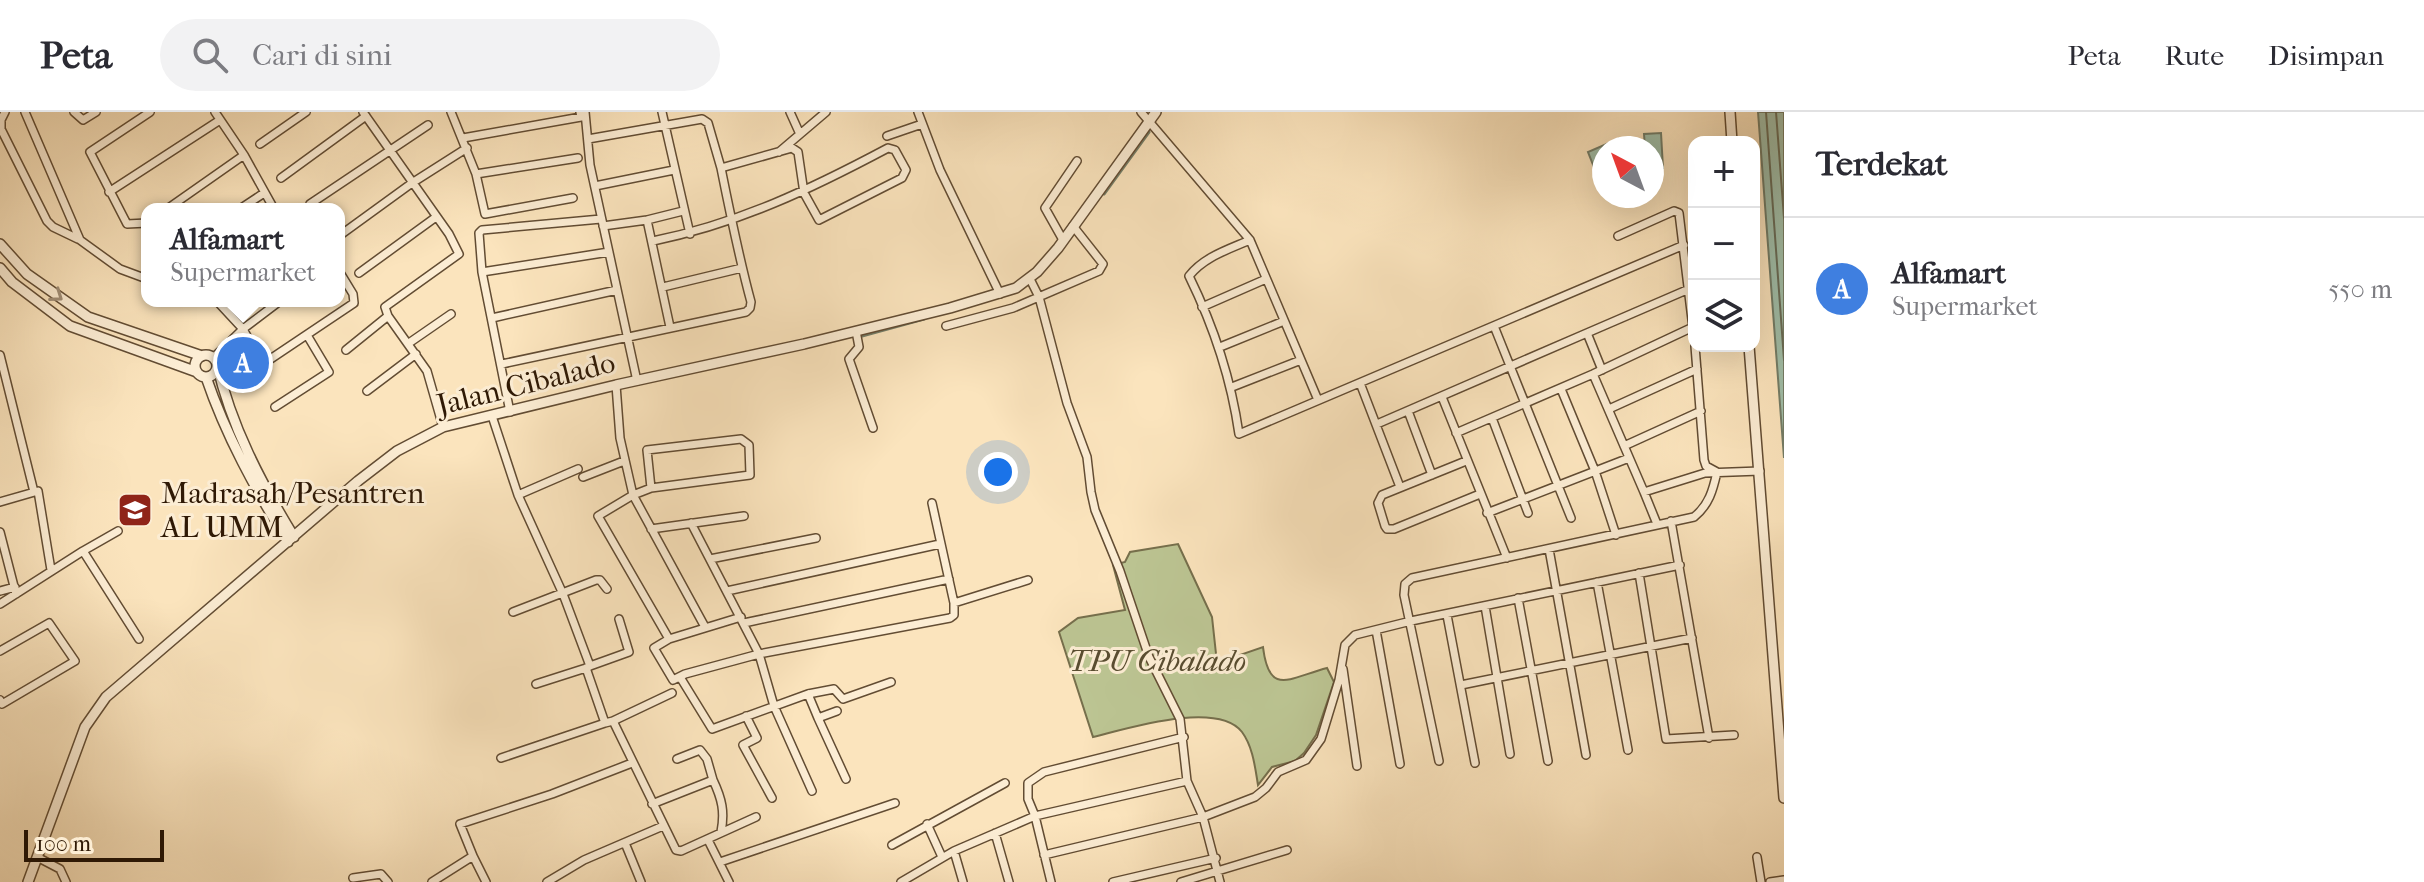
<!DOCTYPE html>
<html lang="id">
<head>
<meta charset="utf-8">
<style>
  :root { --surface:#fff; --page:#f2f2f3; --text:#2b2b33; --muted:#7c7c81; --line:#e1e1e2; --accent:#ea580c }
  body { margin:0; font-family:"IM FELL French Canon",serif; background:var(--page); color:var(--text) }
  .controls { position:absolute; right:24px; top:24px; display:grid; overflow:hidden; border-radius:16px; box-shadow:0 8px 32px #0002 }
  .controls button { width:72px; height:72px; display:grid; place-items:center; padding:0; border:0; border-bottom:2px solid var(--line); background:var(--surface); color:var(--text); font:40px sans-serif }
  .compass { position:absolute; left:1592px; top:24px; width:72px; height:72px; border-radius:50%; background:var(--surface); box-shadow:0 8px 32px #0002; rotate:319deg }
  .scale { position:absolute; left:24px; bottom:20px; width:140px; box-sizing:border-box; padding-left:8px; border:4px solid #2f1905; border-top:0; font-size:22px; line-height:28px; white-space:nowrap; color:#2f1905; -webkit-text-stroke:6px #fcedd4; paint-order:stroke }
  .you { position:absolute; left:998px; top:360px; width:28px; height:28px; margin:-20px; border:6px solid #fff; border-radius:50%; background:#1a73e8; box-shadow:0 0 0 12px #1a73e833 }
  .badge { display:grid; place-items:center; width:52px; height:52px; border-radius:50%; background:var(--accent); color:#fff; font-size:26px; font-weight:700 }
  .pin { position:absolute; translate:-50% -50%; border:4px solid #fff; box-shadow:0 2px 8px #0006 }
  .popup { position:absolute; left:141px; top:91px; width:204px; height:104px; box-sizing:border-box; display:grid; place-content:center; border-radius:16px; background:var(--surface); filter:drop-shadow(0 2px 6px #0005); font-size:26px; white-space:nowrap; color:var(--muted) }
  .popup b { font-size:30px; color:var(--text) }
  .popup::after { content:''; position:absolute; left:50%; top:100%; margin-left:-16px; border:16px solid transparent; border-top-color:var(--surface) }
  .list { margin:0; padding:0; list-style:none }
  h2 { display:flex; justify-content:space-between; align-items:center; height:104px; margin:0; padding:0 32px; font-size:34px }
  h2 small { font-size:26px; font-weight:400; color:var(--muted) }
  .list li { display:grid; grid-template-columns:52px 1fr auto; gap:24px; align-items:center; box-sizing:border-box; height:144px; padding:0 32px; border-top:2px solid var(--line) }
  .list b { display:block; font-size:30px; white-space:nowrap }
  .list p { margin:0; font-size:26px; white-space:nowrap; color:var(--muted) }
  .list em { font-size:26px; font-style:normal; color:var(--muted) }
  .icon { flex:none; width:44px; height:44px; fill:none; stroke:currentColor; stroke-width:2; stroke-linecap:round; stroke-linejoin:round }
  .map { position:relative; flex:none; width:1784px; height:770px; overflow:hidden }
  header { display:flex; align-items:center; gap:48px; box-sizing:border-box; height:112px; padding:0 40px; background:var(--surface); border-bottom:2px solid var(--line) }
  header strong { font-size:38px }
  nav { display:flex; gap:44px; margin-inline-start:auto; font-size:28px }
  .search { width:560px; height:72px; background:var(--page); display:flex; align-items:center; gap:20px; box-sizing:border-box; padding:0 28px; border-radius:44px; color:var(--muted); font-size:30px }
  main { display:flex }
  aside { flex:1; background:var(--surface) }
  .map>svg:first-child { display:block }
  .green { fill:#bcc593; stroke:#766f4c; stroke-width:2 }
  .water { fill:#a0bfaa; stroke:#737d68; stroke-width:2 }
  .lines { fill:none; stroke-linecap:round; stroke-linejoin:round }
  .shore { stroke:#686c58; stroke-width:2 }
  .stream { stroke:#737d68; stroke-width:3 }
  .minor-casing { stroke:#624c33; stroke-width:10 }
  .tertiary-casing { stroke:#624c33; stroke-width:12 }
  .minor { stroke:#fcedd4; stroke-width:7 }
  .tertiary { stroke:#fcedd4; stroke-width:9 }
  .oneway { stroke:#a08e77 }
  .labels { text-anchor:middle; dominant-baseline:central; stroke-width:6; stroke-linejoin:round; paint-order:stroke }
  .street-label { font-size:30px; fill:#2f1905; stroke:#fcedd4 }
  .poi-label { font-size:30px; fill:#2f1905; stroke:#fcedd4; text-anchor:start }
  .park-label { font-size:30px; font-style:italic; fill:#594d30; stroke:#fcedd4 }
</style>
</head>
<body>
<header>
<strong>Peta</strong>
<div class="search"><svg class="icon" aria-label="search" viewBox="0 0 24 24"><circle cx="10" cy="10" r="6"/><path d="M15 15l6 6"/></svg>Cari di sini</div>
<nav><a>Peta</a><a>Rute</a><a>Disimpan</a></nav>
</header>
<main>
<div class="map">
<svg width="1784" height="770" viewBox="0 0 1784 770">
  <rect width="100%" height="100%" fill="#fbe4bd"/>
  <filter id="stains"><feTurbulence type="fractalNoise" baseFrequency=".0025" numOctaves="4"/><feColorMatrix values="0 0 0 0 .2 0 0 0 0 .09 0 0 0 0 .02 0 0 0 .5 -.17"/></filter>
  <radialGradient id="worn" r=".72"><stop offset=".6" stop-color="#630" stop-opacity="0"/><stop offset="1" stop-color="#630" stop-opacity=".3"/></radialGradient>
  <!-- green -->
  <path class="green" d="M1178,432L1212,505L1217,551L1263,535C1269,585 1289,566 1327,556L1334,570L1316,623L1304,641L1295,649L1272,655L1258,673C1255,655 1253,635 1242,620C1217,588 1126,617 1093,625L1059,520L1078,506L1125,498L1113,453L1125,450L1130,440Z"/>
  <!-- water -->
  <path class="water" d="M1758,0H1784V346Z
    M1661,21L1663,56L1652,57V36H1645L1644,22Z
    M1618,27V36H1604V71L1601,73L1588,40Z"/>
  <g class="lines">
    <!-- shore -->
    <path class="shore" d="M1766,0L1784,248
      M1776,0L1784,106"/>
    <!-- stream -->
    <path class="stream" d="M1104,82L1149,20
      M862,224L924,207"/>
    <!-- minor casing -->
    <g class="minor-casing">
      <path id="minor" d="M5,0L1,8V17L47,109L53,115L78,127
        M25,0L80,128L120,157L147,167
        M74,0L83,8L96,0
        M215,0L244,43L274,97
        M363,0L449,122L459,142L385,195L388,204L427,259L443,315
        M451,0L476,62L578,46
        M585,0L590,53L637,269
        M662,0L690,122
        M790,0L799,20
        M918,0L940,58L1000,182
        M1141,0L1250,128L1318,288
        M887,24L922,12
        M463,26L581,5L580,0
        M588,27L702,7L708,11L721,56
        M260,32L306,0
        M779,40L826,0
        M476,62L485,102L573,86
        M281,66L366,4
        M595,74L674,58
        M109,80L220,8
        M310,92L428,13
        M167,97L244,43
        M240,97L264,81
        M647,108L670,215
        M147,111L127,112L90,40L150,0
        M603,114L647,108L683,99
        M339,124L412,71L467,36
        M1618,124L1674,99L1679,101L1694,224
        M1063,128L1045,96L1077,49
        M1250,128C1227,138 1204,145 1189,164C1214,215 1231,266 1239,322L1684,133
        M482,160L609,140
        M359,161L436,105
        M1030,167L1039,185L1067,291L1087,345L1091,380L1095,398L1120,459L1149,545L1180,607L1187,669L1203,705L1220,770
        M663,175L742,156
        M217,189L243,217L260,248L266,250L354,191L353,182L339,159
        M1202,195L1266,167
        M492,206L617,178
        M946,214L1013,196L1099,159L1103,152L1073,114
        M1494,214L1571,406
        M856,219L859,235L849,247L873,316
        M409,231L451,202
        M1220,235L1284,209
        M346,238L388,204
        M0,243L34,380
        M213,246L243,217L280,189
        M502,252L746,200L750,196L751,190C739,146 730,101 721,56L792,36L798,40L804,81L819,108L902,66L906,58L895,38L888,36C811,77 740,111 653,129
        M1602,258L1587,221L1689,177
        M1593,262L1644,380L1705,361L1760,359
        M1360,271L1400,375
        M616,273L620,326L633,383L705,515
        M1232,275L1301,248
        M1561,277L1595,359L1616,423
        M367,279L416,242
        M1442,285L1507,446
        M275,295L329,260L307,223
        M1609,297L1697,257
        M1408,299L1432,363
        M510,300L482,160L479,121L482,118L601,107
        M492,304L518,383L563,482L590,554L586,556L605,611L613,609L676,738L681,739L756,705
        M1492,306L1528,401
        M1377,312L1587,221
        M1456,321L1593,262L1693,215
        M1624,334L1701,299
        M1466,349L1382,383L1378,391L1385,414L1387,417H1394L1480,382
        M583,365L624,349
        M651,376L647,338L741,327L749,333L750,363L651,376L633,383L598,404L669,527
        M1644,380L1657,412
        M518,383L578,357
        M0,390L38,379L51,458
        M1487,401L1629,346
        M1671,409L1709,626
        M691,411L759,542L685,562L673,568L654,536L669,527L741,505
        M651,417L744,404
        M0,420L16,482
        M1549,437L1586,643
        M83,439L118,419
        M710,447L816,426
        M1639,461L1666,627L1734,623
        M1597,470L1628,638
        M0,479L15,475
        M727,479L940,432
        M1518,486L1548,649
        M954,491L1028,468
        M0,492L83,439L139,527
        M1485,494L1510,642
        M513,500L596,468H600L607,477
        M1447,503L1475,651
        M744,511L949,467
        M1376,518L1400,652
        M0,539L49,511L75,549L2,592L0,588
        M590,554L629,540L619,507
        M1343,557L1357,654
        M680,565L712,617L808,582L834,577L843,587L891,570
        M536,572L586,556
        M1461,573L1692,526
        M808,582L818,606L837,599
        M746,604L757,626L743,633L772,686
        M818,606L846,667
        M613,609L672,581
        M501,646L605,611
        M677,647L700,638L707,647L713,668
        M1439,649L1404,483L1405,472L1412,466L1694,405C1709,393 1713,378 1717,360L1706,354L1704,348L1695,234
        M812,679L774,594L759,542L950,506L954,503V491L932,391
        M652,692L713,668C722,687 725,700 721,720
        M927,712L942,745
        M995,721L1009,770
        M708,728L729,770
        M625,731L641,770
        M892,733L1005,671
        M1044,743L1203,705L1255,685L1266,676L1278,660L1306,648L1321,627L1339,568L1345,533L1355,523L1411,509L1680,453
        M473,744L486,770
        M37,745L60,757L66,770
        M1757,745L1761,770
        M720,750L895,691
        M353,766L381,762L388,770
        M432,770L473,744L460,712L552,682L632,651
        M547,770L584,748L663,714
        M901,770L954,739
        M963,770L954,739L1035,704L1187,669
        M1051,770L1035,704L1028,687V671L1044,660L1184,625
        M1113,770L1216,746
        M1181,770L1287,738
        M1770,770L1784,768"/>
    </g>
    <!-- tertiary casing -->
    <g class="tertiary-casing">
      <path id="tertiary" d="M1730,0L1732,30
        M0,132L27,162L88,205L202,244
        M0,156L12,170L70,214L197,260
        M1749,234L1784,686
        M195 254a11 11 0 1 1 22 0a11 11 0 1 1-22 0Z
        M217,252C231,314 261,371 294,425
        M206,265C226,324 256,378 288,430
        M28,770L85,615L106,585L358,369L397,339L443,315L616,273L804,232L950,196L1016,176L1037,160L1058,136L1156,0"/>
    </g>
    <!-- minor -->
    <use href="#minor" class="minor"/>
    <!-- tertiary -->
    <use href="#tertiary" class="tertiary"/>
  </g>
  <!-- one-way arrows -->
  <defs><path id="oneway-chevron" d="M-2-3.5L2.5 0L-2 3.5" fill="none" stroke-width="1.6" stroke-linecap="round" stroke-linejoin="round" transform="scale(2)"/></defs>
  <use class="oneway" href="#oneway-chevron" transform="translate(57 184) rotate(35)"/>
  <!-- icons -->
  <defs>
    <g id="school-square" transform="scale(1.8)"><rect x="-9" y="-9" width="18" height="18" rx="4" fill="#8f2418" stroke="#fcedd4"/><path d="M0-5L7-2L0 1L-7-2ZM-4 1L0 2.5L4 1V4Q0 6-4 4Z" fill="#fff"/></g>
  </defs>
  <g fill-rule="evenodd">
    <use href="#school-square" x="135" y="398"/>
  </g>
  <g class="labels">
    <!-- street labels -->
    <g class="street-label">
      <text transform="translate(526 272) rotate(-14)">Jalan Cibalado</text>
    </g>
    <!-- poi labels -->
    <g class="poi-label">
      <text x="161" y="381">Madrasah/Pesantren<tspan x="161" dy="34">AL UMM</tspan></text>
    </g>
    <!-- park labels -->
    <g class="park-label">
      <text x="1157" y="549">TPU Cibalado</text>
    </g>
  </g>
  <rect width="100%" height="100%" filter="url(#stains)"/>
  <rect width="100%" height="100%" fill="url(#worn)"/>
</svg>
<div class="controls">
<button>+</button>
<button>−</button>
<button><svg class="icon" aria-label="layers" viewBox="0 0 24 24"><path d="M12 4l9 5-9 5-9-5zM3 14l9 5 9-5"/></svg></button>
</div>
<svg class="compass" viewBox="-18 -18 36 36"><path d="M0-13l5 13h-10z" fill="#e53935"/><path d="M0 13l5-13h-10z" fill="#7c7c81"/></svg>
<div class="scale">100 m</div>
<div class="you"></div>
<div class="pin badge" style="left:243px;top:251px;background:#3f7fe0">A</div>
<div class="popup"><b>Alfamart</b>Supermarket</div>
</div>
<aside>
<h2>Terdekat<small></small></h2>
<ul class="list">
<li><span class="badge" style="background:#3f7fe0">A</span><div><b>Alfamart</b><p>Supermarket</p></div><em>550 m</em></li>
</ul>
</aside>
</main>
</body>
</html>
